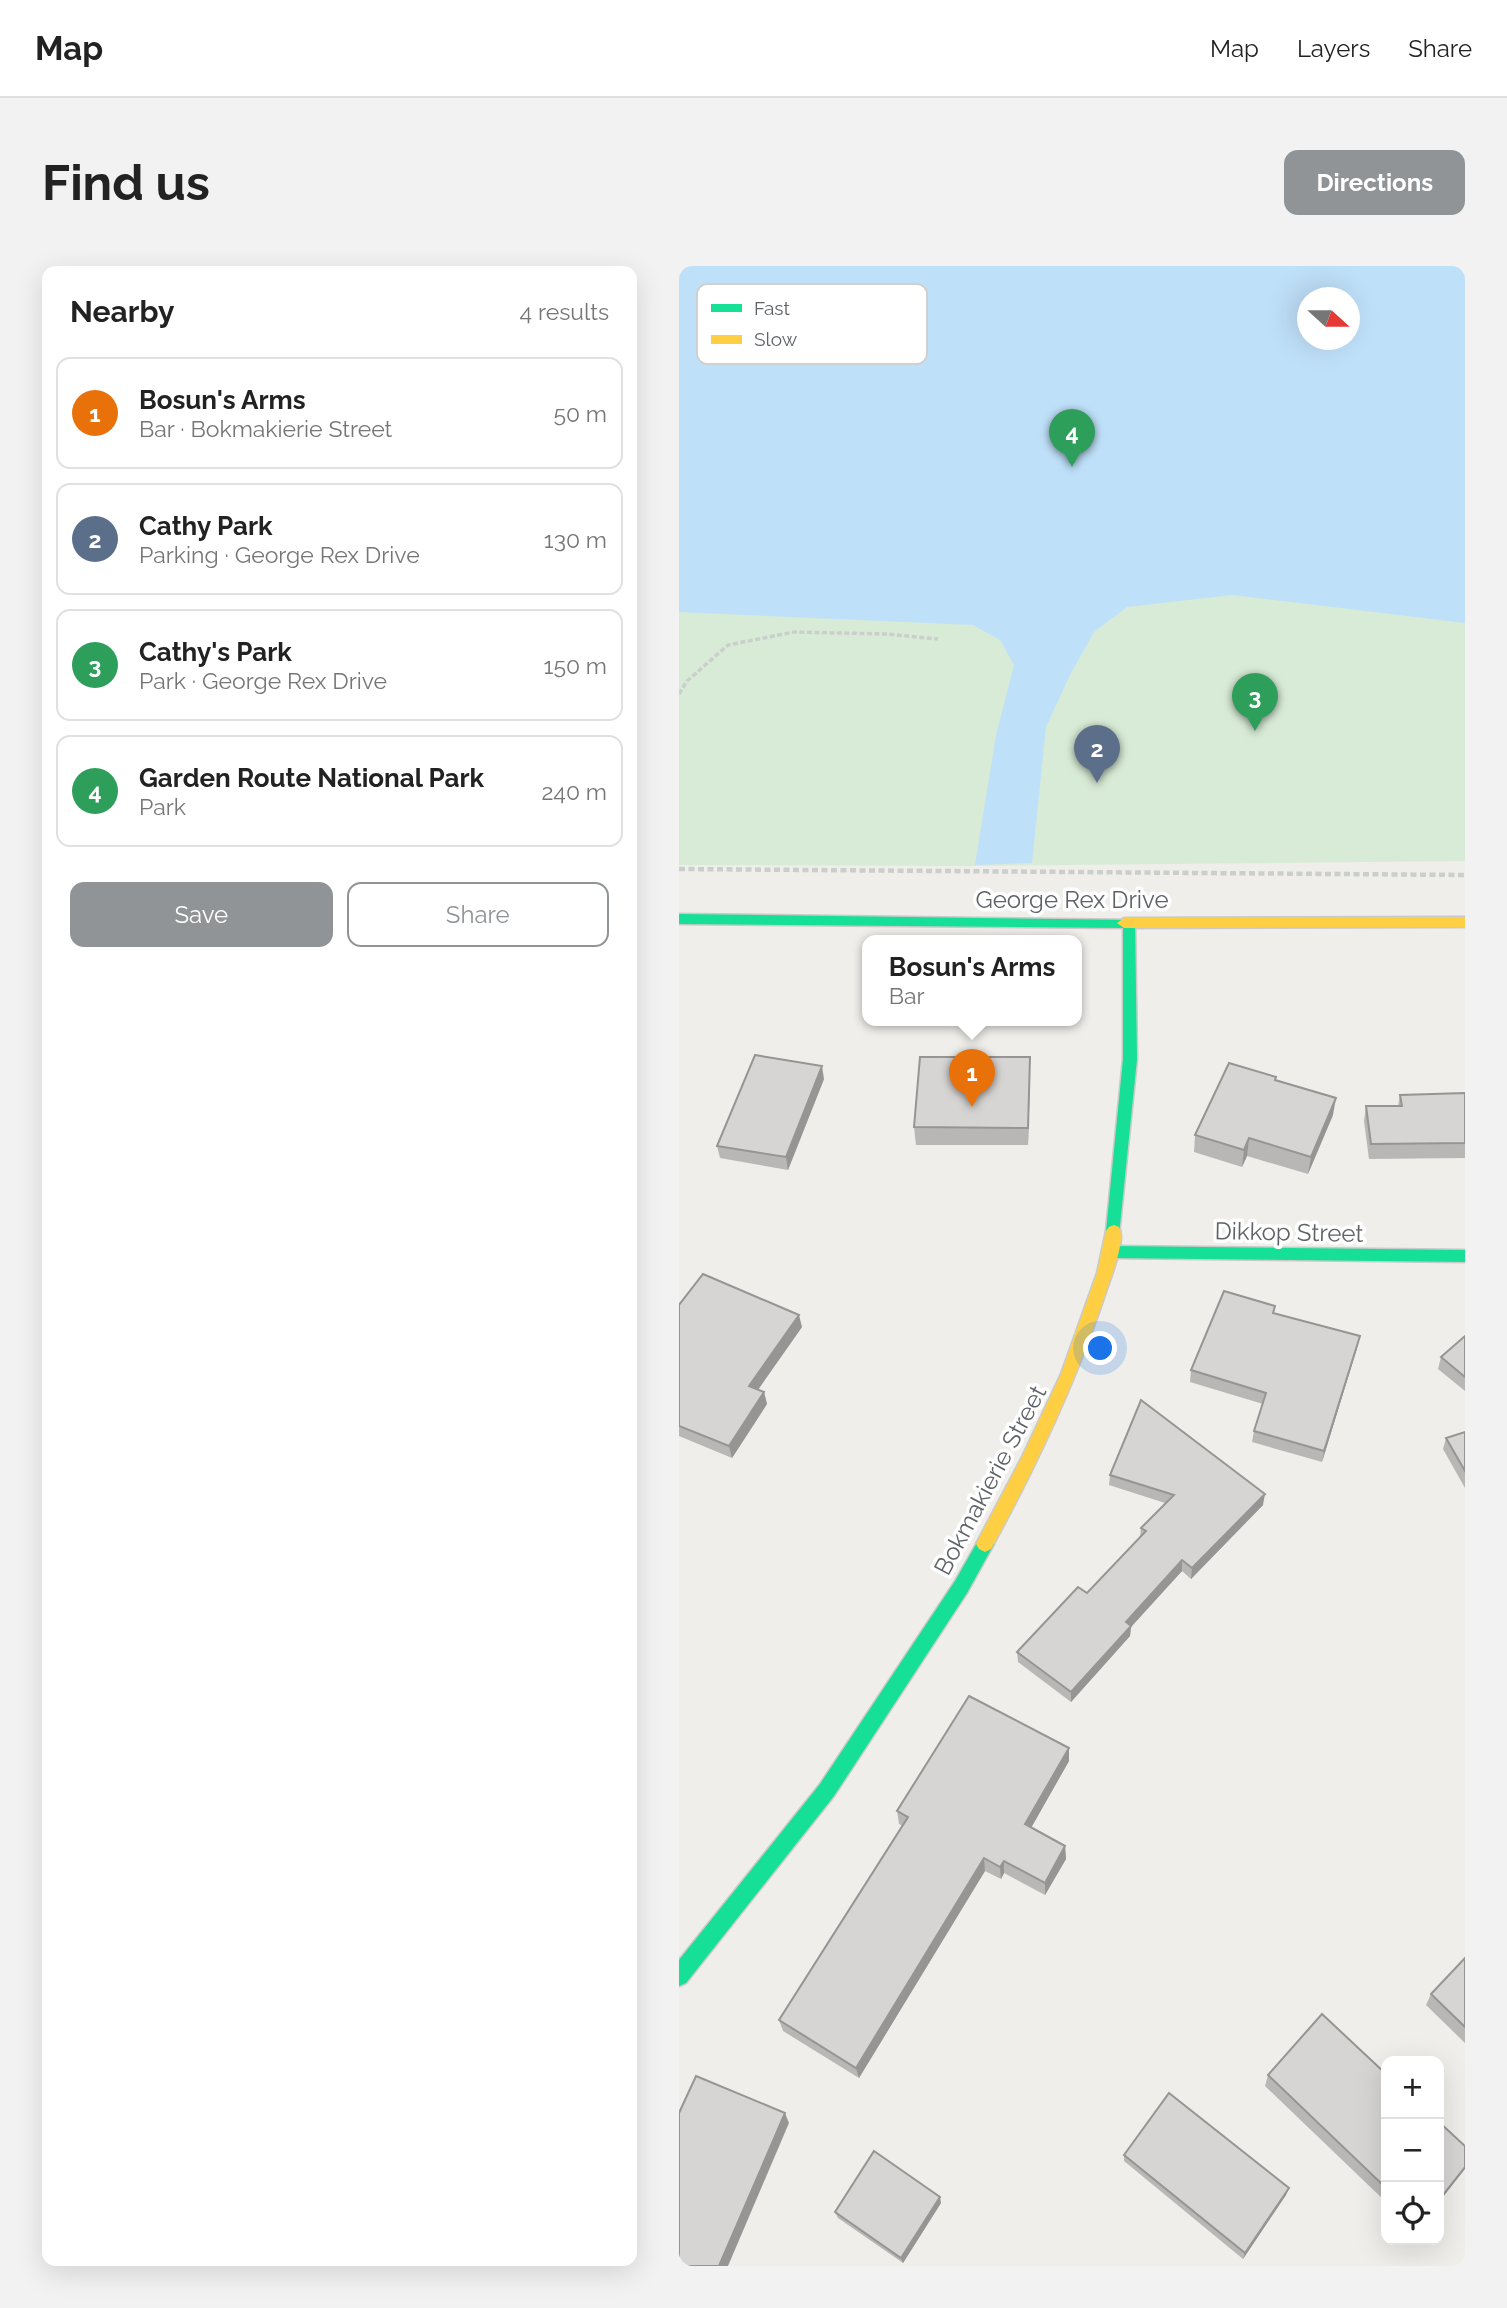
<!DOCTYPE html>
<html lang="en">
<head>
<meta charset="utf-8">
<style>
  :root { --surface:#fff; --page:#f2f2f2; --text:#222; --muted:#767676; --line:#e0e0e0; --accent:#919496 }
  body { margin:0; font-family:Raleway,sans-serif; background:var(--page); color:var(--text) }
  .controls { position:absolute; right:21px; bottom:21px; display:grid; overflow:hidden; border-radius:14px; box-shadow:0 7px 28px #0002 }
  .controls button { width:63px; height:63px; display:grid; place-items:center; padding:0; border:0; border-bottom:2px solid var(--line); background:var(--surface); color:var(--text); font:35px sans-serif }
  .compass { position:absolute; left:618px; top:21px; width:63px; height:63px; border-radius:50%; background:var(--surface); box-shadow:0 7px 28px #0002; rotate:111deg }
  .you { position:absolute; left:422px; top:1083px; width:24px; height:24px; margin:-18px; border:5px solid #fff; border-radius:50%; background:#1a73e8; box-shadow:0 0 0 10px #1a73e833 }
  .badge { display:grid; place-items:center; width:46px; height:46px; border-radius:50%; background:var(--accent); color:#fff; font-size:23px; font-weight:700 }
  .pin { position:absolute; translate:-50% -58px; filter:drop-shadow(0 2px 4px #0008) }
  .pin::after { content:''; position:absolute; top:37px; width:24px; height:21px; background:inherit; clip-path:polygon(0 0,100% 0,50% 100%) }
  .popup { position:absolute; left:183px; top:669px; width:220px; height:91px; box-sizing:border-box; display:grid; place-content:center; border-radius:14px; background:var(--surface); filter:drop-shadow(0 2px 5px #0005); font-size:23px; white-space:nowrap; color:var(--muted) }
  .popup b { font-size:26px; color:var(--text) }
  .popup::after { content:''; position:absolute; left:50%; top:100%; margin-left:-14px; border:14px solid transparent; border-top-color:var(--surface) }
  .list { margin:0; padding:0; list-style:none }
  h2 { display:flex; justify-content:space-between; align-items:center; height:91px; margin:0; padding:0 28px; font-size:30px }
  h2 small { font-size:23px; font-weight:400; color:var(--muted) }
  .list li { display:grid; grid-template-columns:46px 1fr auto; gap:21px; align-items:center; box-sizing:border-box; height:112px; margin:0 14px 14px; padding:0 14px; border:2px solid var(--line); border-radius:14px }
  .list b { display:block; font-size:26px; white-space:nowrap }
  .list p { margin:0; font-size:23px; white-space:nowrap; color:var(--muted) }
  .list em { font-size:23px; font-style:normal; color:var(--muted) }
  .actions { display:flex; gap:14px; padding:21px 28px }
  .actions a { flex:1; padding:16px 0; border:2px solid var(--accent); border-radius:14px; text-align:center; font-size:24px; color:var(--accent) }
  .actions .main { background:var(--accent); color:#fff }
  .icon { flex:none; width:38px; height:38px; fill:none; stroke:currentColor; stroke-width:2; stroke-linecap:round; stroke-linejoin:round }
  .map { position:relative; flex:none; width:786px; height:2000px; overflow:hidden; border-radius:14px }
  header { display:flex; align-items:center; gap:42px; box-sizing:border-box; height:98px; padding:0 35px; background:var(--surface); border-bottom:2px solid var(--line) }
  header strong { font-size:33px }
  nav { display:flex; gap:38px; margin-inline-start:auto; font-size:24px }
  .intro { display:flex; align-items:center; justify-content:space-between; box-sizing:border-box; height:168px; padding:0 42px }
  h1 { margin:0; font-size:49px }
  .button { padding:18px 32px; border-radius:14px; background:var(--accent); color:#fff; font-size:24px; font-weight:700 }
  main { display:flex; gap:42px; padding:0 42px }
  aside { flex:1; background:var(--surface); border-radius:14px; box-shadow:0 7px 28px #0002 }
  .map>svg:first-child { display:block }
  .green { fill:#d8ebd6; fill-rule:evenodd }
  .water { fill:#bfe0f9; fill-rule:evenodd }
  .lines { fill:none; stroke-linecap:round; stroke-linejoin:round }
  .fast-casing { stroke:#cacacb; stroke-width:3 }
  .slow-casing { stroke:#cacacb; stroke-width:3 }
  .path-far1 { stroke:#cacfcc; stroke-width:3.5; stroke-dasharray:5 2.5; stroke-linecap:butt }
  .path { stroke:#cacfcc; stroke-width:4.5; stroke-dasharray:6 3.5; stroke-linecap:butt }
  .fast { fill:#16e098; fill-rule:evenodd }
  .slow { fill:#ffcf43; fill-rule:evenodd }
  .wall { fill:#b8b7b5 }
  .shaded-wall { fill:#969594 }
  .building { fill:#d6d5d3; stroke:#969594; stroke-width:2 }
  .labels { text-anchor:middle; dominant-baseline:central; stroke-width:7; stroke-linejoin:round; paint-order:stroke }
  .street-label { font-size:24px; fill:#5f6368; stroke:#fff }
  .key { fill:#fff; stroke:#cfd0d2; stroke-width:2 }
  .key-label { font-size:19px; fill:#5f6368 }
</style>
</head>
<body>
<header>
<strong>Map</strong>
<nav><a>Map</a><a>Layers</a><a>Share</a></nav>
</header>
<div class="intro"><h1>Find us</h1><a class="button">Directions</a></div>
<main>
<aside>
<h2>Nearby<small>4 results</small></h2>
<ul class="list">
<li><span class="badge" style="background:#e8710a">1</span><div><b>Bosun's Arms</b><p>Bar · Bokmakierie Street</p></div><em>50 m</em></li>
<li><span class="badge" style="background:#5c6f8a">2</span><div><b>Cathy Park</b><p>Parking · George Rex Drive</p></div><em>130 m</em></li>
<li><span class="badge" style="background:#2e9e5b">3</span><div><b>Cathy's Park</b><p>Park · George Rex Drive</p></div><em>150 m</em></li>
<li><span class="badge" style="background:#2e9e5b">4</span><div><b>Garden Route National Park</b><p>Park</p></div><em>240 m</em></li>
</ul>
<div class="actions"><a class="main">Save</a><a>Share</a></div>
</aside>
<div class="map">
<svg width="786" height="2000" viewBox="0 0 786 2000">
  <rect width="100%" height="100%" fill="#efeeea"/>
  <!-- green -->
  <path class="green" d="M0,0H786V595L296,600L0,599ZM628,32H670V74H628Z"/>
  <!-- water -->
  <path class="water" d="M0,0H786V357L553,329L448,341L415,366L391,409L367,461L353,597L296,599L317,469L335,399L321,374L294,359L0,346ZM628,32H670V74H628Z"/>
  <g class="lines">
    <!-- fast casing -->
    <g class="fast-casing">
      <path id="fast" d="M0,648L456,654L458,793L440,969H430L427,965L444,793V662L0,658Z
        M433,980L786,984V996L433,992L427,990L425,986L427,982Z
        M306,1270L312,1273L315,1278L288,1327L155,1530L7,1717L0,1720V1694L141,1518L276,1315L300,1273Z"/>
    </g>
    <!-- slow casing -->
    <g class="slow-casing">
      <path id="slow" d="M786,651V661L445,662L438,657L445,652Z
        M435,959L440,961C447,974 433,1008 428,1023C398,1114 358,1199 312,1283L306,1286L300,1283L297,1278L344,1189L382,1108L418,1007L427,965L430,961Z"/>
    </g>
    <!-- path-far1 -->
    <path class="path-far1" d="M0,428L8,415L49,379L115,366L207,368L259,373"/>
    <!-- path -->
    <path class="path" d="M0,603L786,609"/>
    <!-- fast -->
    <use href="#fast" class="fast"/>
    <!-- slow -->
    <use href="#slow" class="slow"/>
  </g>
  <!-- wall -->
  <path class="wall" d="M351,791L349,879H237L235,861Z
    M145,813L109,904L41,892L38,880Z
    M597,815L654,849L629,908L568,890L563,901L515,886L516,869Z
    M786,827V892L690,893L685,855L687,840H719L721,829Z
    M0,1039L123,1061L79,1124L85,1126L88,1138L53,1192L0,1170Z
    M596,1040L595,1047L678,1082L643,1196L573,1176L575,1165L584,1138L511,1116L512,1104Z
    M786,1070V1125L759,1103L762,1091Z
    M786,1166V1222L764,1183L767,1172Z
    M431,1209L584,1239L512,1313L503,1305L452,1361L451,1370L392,1436L339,1396L338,1386L408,1327L461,1271L462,1262L486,1237L430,1219Z
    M390,1495L352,1561L386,1580L387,1593L366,1629L325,1607L322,1613L306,1605L180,1812L104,1765L100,1754L224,1560L220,1558L218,1545Z
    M786,1692V1777L747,1739L752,1728Z
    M707,1808V1936L586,1820L589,1809Z
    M445,1889L607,1929L564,1993L445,1895Z
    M262,1937L224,1997L159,1952L156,1946Z"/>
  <!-- shaded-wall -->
  <path class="shaded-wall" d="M351,791V809L349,879V862Z
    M143,800L145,813L109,904L107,891Z
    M657,832L654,849L629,908L632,891Z
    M570,872L568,890L563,901L565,884Z
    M120,1049L123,1061L73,1132L70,1120Z
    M681,1070L678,1082L643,1196L645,1185Z
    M85,1126L88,1138L53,1192L50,1180Z
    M586,1228L584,1239L512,1313L513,1302Z
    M503,1294V1305L452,1361L451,1370L392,1436V1426L447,1356Z
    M390,1482V1495L347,1571L346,1558Z
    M386,1580L387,1593L366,1629V1617Z
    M305,1592L306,1605L180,1812L177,1802Z
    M325,1595V1607L322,1613L321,1601Z
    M106,1847L110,1857L49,2000H40Z
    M786,1901V1903L760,1936V1934Z
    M610,1922L607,1929L564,1993L566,1987Z
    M261,1931L262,1937L224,1997L222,1992Z"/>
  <!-- building -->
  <path class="building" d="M76,789L143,800L107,891L38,880Z
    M241,791H351L349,862L235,861Z
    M550,797L597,811L596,814L657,832L632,891L570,872L565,884L516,869Z
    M786,827V877L692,878L687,840H723L721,829Z
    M24,1008L120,1049L70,1120L85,1126L50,1180L0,1160V1039Z
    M545,1025L596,1040L594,1047L681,1070L645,1185L575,1165L587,1127L512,1104Z
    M786,1070V1111L762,1091Z
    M462,1134L586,1228L513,1302L503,1294L447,1356L452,1360L392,1426L338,1386L399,1321L408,1327L467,1265L462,1262L495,1229L431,1209Z
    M786,1166V1205L767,1172Z
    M290,1430L390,1482L346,1558L386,1580L366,1617L325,1595L321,1601L305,1592L177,1802L100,1754L229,1551L218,1545Z
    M786,1692V1761L752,1728Z
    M643,1748L707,1808V1922L589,1809Z
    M17,1810L106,1847L40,2000H0V1847Z
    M490,1827L610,1922L566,1987L445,1889Z
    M760,1856L786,1880V1901L760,1934Z
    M195,1885L261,1931L222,1992L156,1946Z"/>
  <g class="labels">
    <!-- street labels -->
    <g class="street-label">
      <text x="393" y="633">George Rex Drive</text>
      <text transform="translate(610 966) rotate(1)">Dikkop Street</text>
      <text transform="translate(311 1214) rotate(-62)">Bokmakierie Street</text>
    </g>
  </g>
  <!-- legend -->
  <rect x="18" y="18" width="230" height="80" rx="10" class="key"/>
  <rect x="32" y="38" width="31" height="8" fill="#16e098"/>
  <rect x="32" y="69" width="31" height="9" fill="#ffcf43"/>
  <g class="key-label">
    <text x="75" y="49">Fast</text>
    <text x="75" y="80">Slow</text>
  </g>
</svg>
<div class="controls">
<button>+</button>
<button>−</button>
<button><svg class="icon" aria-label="locate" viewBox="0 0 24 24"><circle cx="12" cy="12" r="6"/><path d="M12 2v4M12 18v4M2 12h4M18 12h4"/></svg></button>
</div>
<svg class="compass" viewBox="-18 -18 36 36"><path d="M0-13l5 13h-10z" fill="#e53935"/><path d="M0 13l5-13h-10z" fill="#767676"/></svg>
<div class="you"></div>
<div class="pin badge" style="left:293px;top:841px;background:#e8710a">1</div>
<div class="popup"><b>Bosun's Arms</b>Bar</div>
<div class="pin badge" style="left:418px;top:517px;background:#5c6f8a">2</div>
<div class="pin badge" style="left:576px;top:465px;background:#2e9e5b">3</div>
<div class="pin badge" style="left:393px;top:201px;background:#2e9e5b">4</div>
</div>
</main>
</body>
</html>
